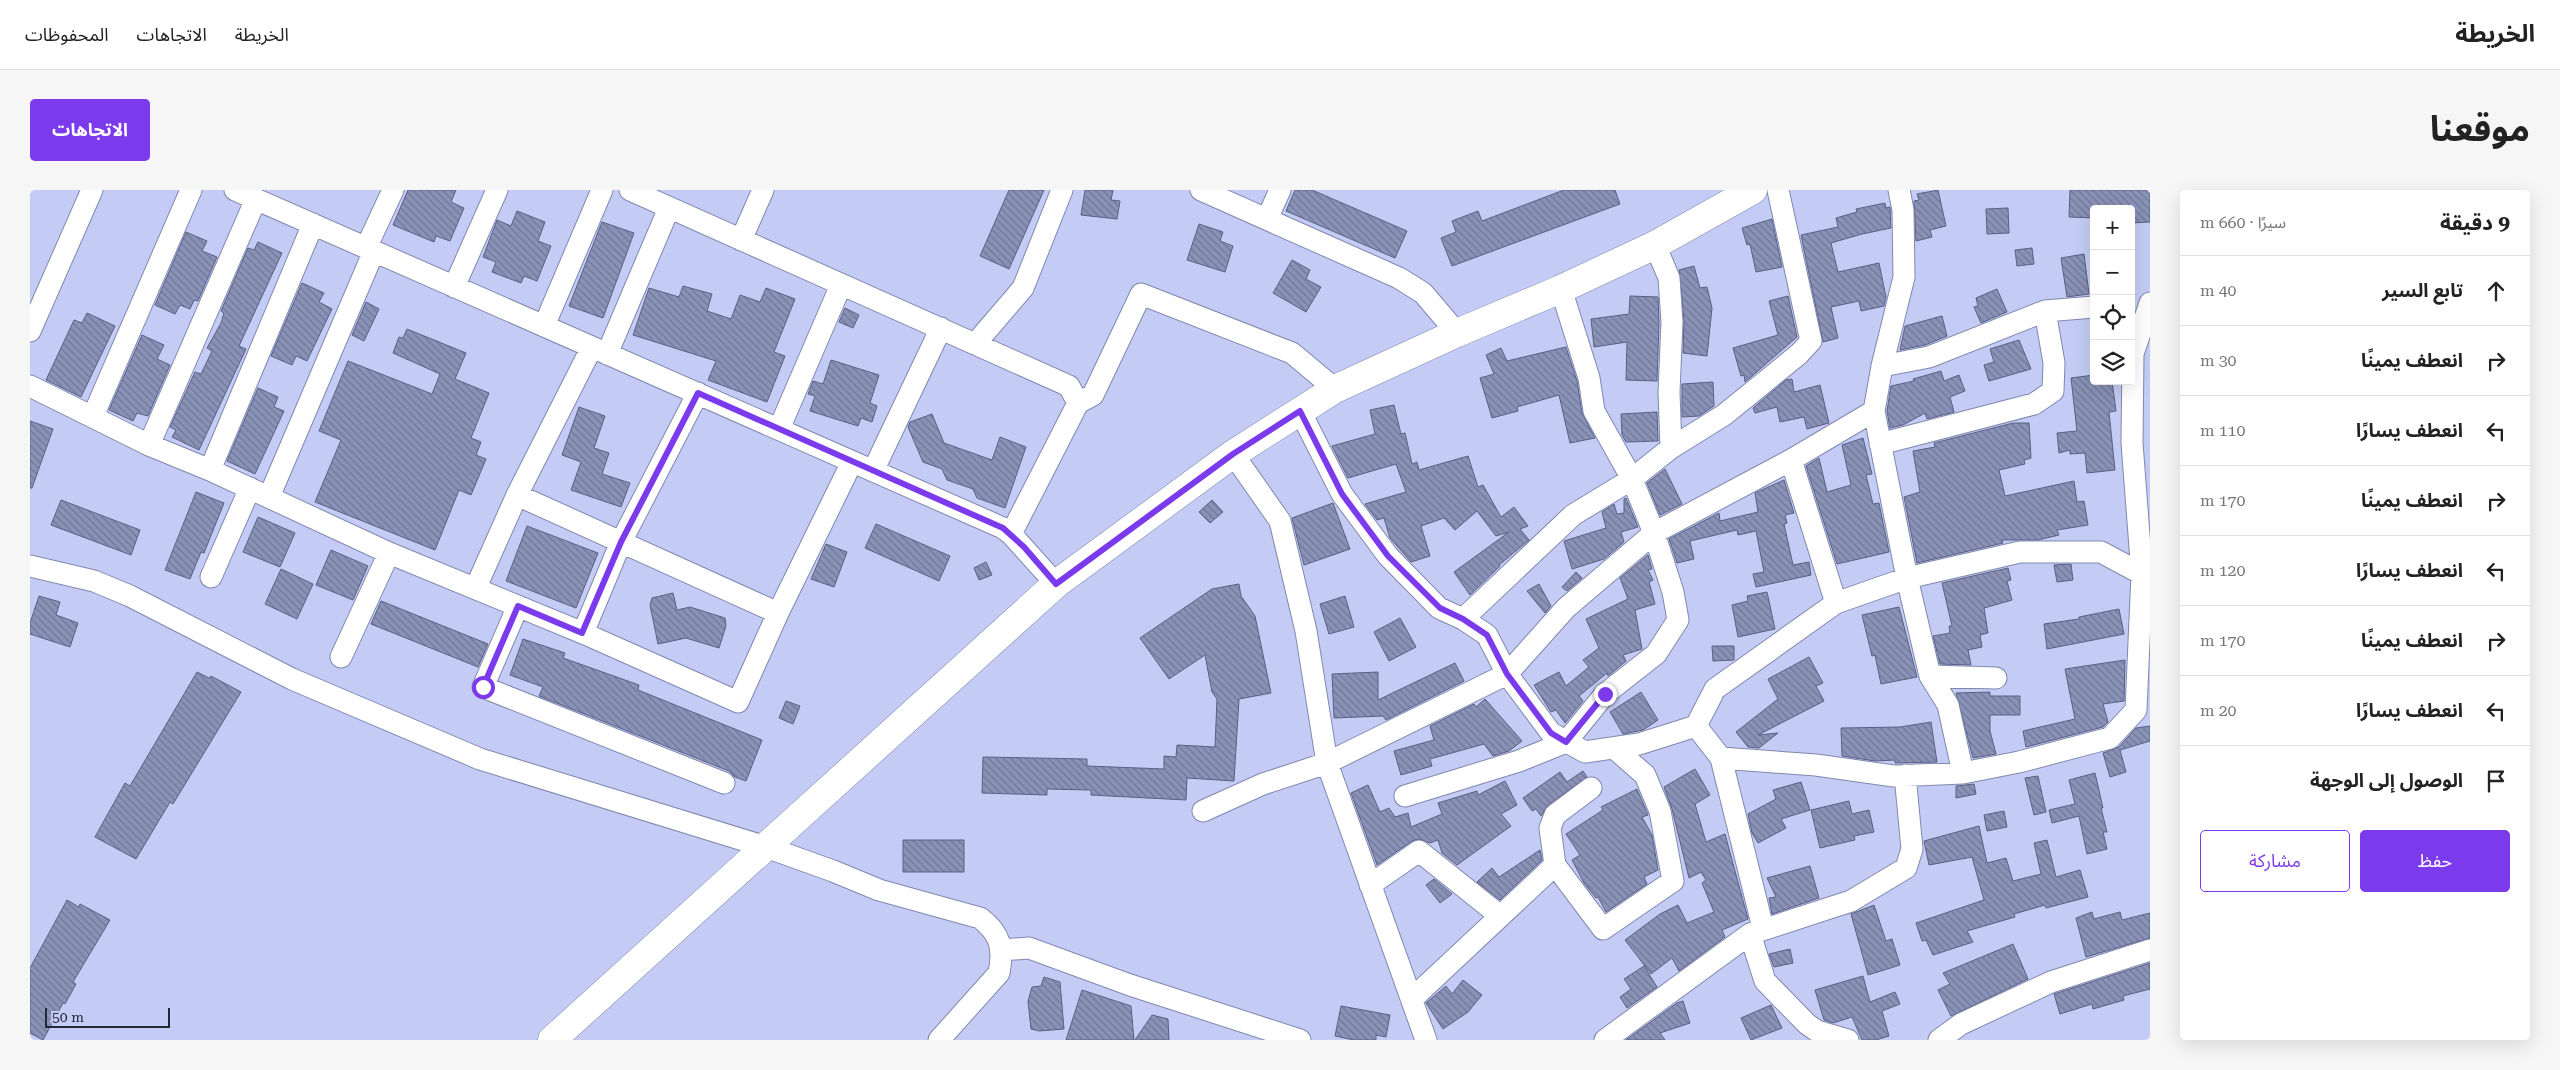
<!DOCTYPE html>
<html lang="ar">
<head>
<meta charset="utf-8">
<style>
  :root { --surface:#fff; --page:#f6f6f6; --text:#222; --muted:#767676; --line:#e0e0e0; --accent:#7c3aed }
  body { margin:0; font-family:"Roboto Serif","Noto Sans Arabic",serif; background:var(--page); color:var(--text); direction:rtl }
  .controls { position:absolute; right:15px; top:15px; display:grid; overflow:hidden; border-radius:5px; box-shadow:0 5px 20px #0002 }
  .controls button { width:45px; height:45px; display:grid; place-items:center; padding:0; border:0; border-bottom:1px solid var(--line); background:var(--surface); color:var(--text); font:25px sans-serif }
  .scale { position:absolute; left:15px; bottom:12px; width:125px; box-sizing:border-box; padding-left:5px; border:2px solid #242736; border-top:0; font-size:14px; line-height:18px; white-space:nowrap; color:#242736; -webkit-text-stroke:4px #c4ccf5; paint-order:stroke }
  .stop { position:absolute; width:15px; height:15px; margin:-11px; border:4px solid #7c3aed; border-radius:50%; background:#fff }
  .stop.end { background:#7c3aed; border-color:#fff; box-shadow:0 1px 5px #0008 }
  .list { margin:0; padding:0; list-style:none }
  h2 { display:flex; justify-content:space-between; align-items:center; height:65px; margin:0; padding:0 20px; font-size:21px }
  h2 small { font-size:16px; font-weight:400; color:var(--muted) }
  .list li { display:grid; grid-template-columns:32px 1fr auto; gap:15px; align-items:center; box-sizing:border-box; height:70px; padding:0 20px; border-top:1px solid var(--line) }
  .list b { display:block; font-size:19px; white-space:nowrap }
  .list em { font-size:16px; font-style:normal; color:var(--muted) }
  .actions { display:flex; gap:10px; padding:15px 20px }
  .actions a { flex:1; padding:11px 0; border:1px solid var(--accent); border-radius:5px; text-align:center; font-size:18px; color:var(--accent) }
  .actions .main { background:var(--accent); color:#fff }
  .icon { flex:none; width:28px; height:28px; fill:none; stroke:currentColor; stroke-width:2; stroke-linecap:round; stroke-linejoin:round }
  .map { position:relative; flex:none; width:2120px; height:850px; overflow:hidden; direction:ltr; border-radius:5px }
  header { display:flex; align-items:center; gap:30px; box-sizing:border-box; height:70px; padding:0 25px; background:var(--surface); border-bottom:1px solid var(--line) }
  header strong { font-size:24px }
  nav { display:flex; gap:28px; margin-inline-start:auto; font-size:18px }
  .intro { display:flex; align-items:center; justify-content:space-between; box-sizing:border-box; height:120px; padding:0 30px }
  h1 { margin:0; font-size:35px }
  .button { padding:12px 22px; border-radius:5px; background:var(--accent); color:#fff; font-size:18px; font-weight:700 }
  main { display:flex; gap:30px; padding:0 30px }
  aside { flex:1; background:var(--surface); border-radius:5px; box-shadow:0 5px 20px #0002 }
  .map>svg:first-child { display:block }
  .building { fill:url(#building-back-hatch); stroke:#596084 }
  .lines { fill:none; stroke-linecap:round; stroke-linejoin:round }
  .minor-casing { stroke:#8088ae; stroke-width:23 }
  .major-casing { stroke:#8088ae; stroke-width:29 }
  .minor { stroke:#fff; stroke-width:21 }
  .major { stroke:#fff; stroke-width:28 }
  .route { stroke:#7c3aed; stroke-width:6 }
</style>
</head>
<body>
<header>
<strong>الخريطة</strong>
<nav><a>الخريطة</a><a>الاتجاهات</a><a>المحفوظات</a></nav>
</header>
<div class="intro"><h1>موقعنا</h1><a class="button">الاتجاهات</a></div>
<main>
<aside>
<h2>9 دقيقة<small>سيرًا · 660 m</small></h2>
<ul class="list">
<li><svg class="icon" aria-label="ahead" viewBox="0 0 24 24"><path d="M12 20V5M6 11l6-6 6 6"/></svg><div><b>تابع السير</b></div><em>40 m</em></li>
<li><svg class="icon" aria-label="right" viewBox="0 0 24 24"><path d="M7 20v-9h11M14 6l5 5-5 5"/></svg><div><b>انعطف يمينًا</b></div><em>30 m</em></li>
<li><svg class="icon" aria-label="left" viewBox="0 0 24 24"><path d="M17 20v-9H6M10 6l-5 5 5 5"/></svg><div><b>انعطف يسارًا</b></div><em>110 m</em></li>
<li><svg class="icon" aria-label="right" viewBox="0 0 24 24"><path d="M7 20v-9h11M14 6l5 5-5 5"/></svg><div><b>انعطف يمينًا</b></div><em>170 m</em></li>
<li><svg class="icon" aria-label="left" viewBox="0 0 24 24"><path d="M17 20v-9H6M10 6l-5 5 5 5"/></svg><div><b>انعطف يسارًا</b></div><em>120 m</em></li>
<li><svg class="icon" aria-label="right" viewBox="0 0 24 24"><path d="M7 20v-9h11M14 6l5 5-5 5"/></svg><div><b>انعطف يمينًا</b></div><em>170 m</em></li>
<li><svg class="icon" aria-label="left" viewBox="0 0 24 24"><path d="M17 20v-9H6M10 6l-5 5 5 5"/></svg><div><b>انعطف يسارًا</b></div><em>20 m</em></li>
<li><svg class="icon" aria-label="arrive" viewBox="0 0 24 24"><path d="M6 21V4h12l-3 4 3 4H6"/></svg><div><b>الوصول إلى الوجهة</b></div></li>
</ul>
<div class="actions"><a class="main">حفظ</a><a>مشاركة</a></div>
</aside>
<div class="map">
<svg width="2120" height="850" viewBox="0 0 2120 850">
  <defs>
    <pattern id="building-back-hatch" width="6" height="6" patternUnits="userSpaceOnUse" patternTransform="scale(1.25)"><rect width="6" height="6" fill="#8a92b8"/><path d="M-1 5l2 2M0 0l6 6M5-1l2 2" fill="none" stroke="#717796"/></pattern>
  </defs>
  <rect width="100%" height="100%" fill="#c4ccf5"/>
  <!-- building -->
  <path class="building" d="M378,0H426L421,12L434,18L420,51L406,46L404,52L363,35Z
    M979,0H1014L979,79L950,66Z
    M1055,0H1083L1081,10L1090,11L1087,29L1051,25Z
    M1265,0H1282L1377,41L1365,68L1256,21Z
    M1534,0H1585L1590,14L1422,76L1411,48L1426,42L1422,31L1448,21L1452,31Z
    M1908,0L1916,36L1900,40L1902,47L1886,51L1884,11L1889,10L1887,4Z
    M2040,0H2120V32L2101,33V19H2064V28L2039,27Z
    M1855,13L1856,18L1860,17L1861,38L1832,44L1801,53L1808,82L1849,73L1856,107L1854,116L1831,121L1829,111L1801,117L1808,148L1793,152L1771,45L1808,37L1806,28L1827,22L1826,19Z
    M1978,18L1979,43L1957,44L1956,19Z
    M487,21L515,32L508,51L521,56L507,91L494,86L491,93L462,82L466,72L453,67L467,30L481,36Z
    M1742,29L1752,77L1726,82L1720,54L1717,55L1712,38Z
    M572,32L604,43L573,128L539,116Z
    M1169,34L1193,42L1190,51L1203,56L1195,82L1157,70Z
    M156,42L177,51L172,61L187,67L168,111L164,110L160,119L150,115L145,124L125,115Z
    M228,52L252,63L209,156L216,159L169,260L142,247L146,240L140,237L165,182L171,184L182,161L177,158L191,133L194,123L191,121L218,58L224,60Z
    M2002,58L2004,74L1987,76L1985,60Z
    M2054,64L2059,104L2037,107L2031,68Z
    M1262,70L1280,80L1276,89L1291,97L1276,122L1243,103Z
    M1664,76L1670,98L1677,97L1682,118L1677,166L1653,163L1654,131L1649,80Z
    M272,93L294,103L289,112L302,119L277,171L266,166L262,175L241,166Z
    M653,96L682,104L677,121L701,129L710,105L730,112L736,98L765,109L744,162L755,166L737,212L678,190L686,171L603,145L619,98L649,107Z
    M1967,99L1977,122L1951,133L1944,117L1948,116L1946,108Z
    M1600,106L1628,107L1629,132L1627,191L1596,190L1597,152L1564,157L1561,129L1599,124Z
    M1758,106L1767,147L1715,192L1714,185L1711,186L1703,158L1748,145L1739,111Z
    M336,112L349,119L334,151L322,145Z
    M815,118L829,125L823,138L809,132Z
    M57,123L85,136L51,207L16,190L44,130L52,133Z
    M1912,126L1917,146L1895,155L1870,160L1875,136Z
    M377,139L436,163L425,189L459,203L441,248L451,252L446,265L456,269L441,305L429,300L405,360L285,312L311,250L289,241L318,171L402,204L410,184L363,163L369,147L373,148Z
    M112,145L134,155L127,169L140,175L118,226L107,223L103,231L79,220Z
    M1989,150L2001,179L1959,191L1954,175L1964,172L1960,159Z
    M1536,157L1547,191L1552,223L1565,248L1540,253L1529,205L1487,217L1488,221L1462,228L1450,188L1464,184L1456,165L1471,158L1477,171Z
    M801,170L849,185L840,213L847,216L842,232L831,228L828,236L780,221L785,206L778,204L783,191L793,194Z
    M1911,181L1914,191L1929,185L1935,201L1920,207L1924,222L1897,229L1895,223L1873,235L1860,238L1857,221L1861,196L1884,191L1883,189Z
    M2064,185V191H2082L2086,221L2079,222L2085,280L2057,283L2055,263L2040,264V260L2029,263L2027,243L2047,241L2041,188Z
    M1762,189L1764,202L1790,195L1799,233L1777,239L1774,227L1750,232L1747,217L1725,223L1723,218L1756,190Z
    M1683,192L1684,216L1669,226L1652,227V194Z
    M228,198L248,207L244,217L254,221L225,284L197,271Z
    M1364,215L1371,244L1375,243L1382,274L1387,272L1389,280L1438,266L1448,297L1453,295L1471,327L1484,317L1498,336L1490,339L1499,350L1469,375L1470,376L1440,405L1424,382L1479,342L1466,346L1447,321L1425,340L1414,328L1391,336L1400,366L1381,372L1360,348L1354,328L1347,330L1335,314L1376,302L1366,274L1318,288L1302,256L1345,244L1340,220Z
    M549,217L575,226L564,258L579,263L572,284L600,293L591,317L541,300L551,272L532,265Z
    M1627,222L1628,251L1596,252L1592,245L1591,224Z
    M902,224L914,253L962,270L970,247L996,257L975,318L947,308L943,299L917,290L912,279L893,272L878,237L880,232Z
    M0,231L23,239L2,298H0Z
    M1983,233H1999L2001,268L1994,270L1995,274L1969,280L1975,306L2044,291L2047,312L2054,311L2058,335L2027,340L2029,345L2008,350H1972L1973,353L1887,373L1874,307L1890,302L1883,261L1905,257L1904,253Z
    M1833,248L1842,284L1836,285L1843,314L1849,313L1859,362L1807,374L1776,276L1789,268L1797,302L1821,295L1812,255Z
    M1635,279L1652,314L1630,325L1617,293Z
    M1754,290L1764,323L1755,325L1757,333L1754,334L1763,375L1779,372L1781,385L1726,397L1723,384L1734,382L1726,341L1708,345L1707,340L1660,351L1664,369L1647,373L1639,349L1689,323L1690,331L1728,322L1725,303Z
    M166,302L194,313L174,363L171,362L160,389L135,380Z
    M1596,308L1608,337L1591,342L1594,352L1574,369L1542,379L1534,351L1576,338L1572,322L1584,314L1587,324L1594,323V309Z
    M31,310L110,340L101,365L21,335Z
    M1182,310L1193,322L1180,333L1169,322Z
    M1303,313L1320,359L1274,375L1262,328Z
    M228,327L265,343L250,377L213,362Z
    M846,334L920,366L909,391L835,358Z
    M497,336L568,363L546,418L476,391Z
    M796,354L817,362L804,397L781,389Z
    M301,360L338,376L323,410L286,395Z
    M1618,365L1622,379L1618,380L1623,390L1619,392L1625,414L1605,420L1612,459L1593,465L1596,471L1578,486L1577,483L1549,506L1553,511L1535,533L1526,520L1521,522L1504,495L1529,482L1536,496L1559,477L1553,470L1569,458L1556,429L1598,409L1590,388Z
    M956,372L962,385L949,390L944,378Z
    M2041,374L2043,390L2027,392L2024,375Z
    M1978,378L1981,390L1977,391L1982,410L1954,418L1958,443L1950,445L1952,457L1938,460L1941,475L1910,474L1903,446L1920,443L1919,436H1922L1912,393Z
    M251,379L283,394L267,429L235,414Z
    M1546,382L1552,388L1537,401L1532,397Z
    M1209,394L1211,406L1225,426L1241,503L1209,509L1204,591L1157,588L1156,610L1061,605V600L1017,599V605L952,603L953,567L1057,569V576L1134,579V566L1146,567L1147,555L1185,557L1187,509L1182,502L1175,465L1139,489L1110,448L1182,399Z
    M1509,394L1521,416L1515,423L1497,401Z
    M1737,402L1745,439L1708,447L1702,415L1718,411L1717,406Z
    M643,403L647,420L660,417L695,428L696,436L689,458L656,448L628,454L620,415L622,408Z
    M9,406L30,412L26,425L48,433L40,457L0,444V433Z
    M1315,406L1324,437L1299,444L1290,414Z
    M351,411L458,454L448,477L341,434Z
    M1869,417L1887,487L1851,494L1845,465L1842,466L1832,425Z
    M2089,419L2094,444L2017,459L2014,434L2049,429V427Z
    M1370,428L1386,457L1359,471L1344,442Z
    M493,449L535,463L533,468L609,495L608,500L732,550L716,591L705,587L699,581L509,506L513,497L480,485Z
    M1682,456H1704V470L1683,471Z
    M1779,467L1793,493L1786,496L1794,511L1728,545L1748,543L1729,558L1718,557L1706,542L1748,509L1738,489Z
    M2095,470L2094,511L2073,514L2078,532L2073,537L1996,557L1993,541L2045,529L2035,479Z
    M1425,473L1434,491L1356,530L1353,526L1304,528L1302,484L1348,482V510Z
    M167,482L179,488L181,486L211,502L143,614L140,612L106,669L65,647L95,593L100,596Z
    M1611,502L1628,530L1613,540L1593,544L1580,522Z
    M1960,502V506H1990V525H1960V541L1966,564L1943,568L1926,503Z
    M1455,509L1492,551L1479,561L1463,566L1454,554L1400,569L1402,576L1371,585L1364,561L1404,550L1400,536L1444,514L1446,517Z
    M756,511L770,516L763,534L749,528Z
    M1901,532L1907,572L1865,573V570L1845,571L1812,566L1811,538L1870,537Z
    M2120,536V551L2090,560L2096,582L2080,587L2073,563L2089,557L2106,538Z
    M1665,579L1680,605L1665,614L1676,652L1695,644L1718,729L1692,740L1695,747L1649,781L1642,768L1621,784L1595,750L1630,724L1648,715L1657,733L1684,722L1672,693L1676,690L1671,682L1659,688L1642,619L1634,597Z
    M1553,581L1557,587L1518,615L1511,626L1506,619L1502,621L1493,608L1530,582L1537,592Z
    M2065,583L2073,618H2071L2077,642H2073L2077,659L2057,664L2049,626L2022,633L2019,620L2045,614L2039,590Z
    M2008,586L2016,622L2004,625L1995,588Z
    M1475,591L1487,615L1471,624L1481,636L1427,675L1412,663L1408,650L1400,653L1389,649L1382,651L1347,675L1321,603L1338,595L1350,622L1359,618L1365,627L1378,623L1381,637L1412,624L1408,613L1447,601L1448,605Z
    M1771,592L1780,620L1751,629L1756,638L1728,653L1722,643L1718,624L1746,609L1743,600Z
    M1944,594L1946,604L1926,608V596Z
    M1607,599L1618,625L1612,627L1622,645L1628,680L1614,687L1617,694L1576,722L1568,707L1566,708L1554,693L1542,670L1550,665L1536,644L1573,620L1571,617Z
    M1819,611L1822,624L1839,620L1844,642L1824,646L1825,650L1790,658L1781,620Z
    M1974,621L1977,637L1957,641L1954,625Z
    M1949,636L1957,673L1976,668L1983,691L2011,684L2004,653L2017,650L2026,687L2050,680L2058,707L2016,718L2015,715L1984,724L1985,727L1937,741L1943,752L1903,765L1896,750L1892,751L1886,733L1954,710L1942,667L1899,675L1894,651Z
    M873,650H934V682H873Z
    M1510,660L1512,670L1470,710L1447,692L1462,678L1469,687Z
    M1780,676L1789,708L1742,724L1739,708L1746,707L1737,688Z
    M1404,689L1422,704L1410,713L1396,695Z
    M37,710L49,717L50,714L80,730L43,792L46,794L35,814L33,813L13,850L0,843V778Z
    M1844,715L1856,751L1862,749L1870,775L1838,785L1821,724Z
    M2062,722L2064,729L2090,722L2092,730L2120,723V748L2056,767L2046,728Z
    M1983,754L1998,789L1921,826L1908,800L1920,794L1913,783Z
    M1760,759L1763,773L1744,777L1739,764Z
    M2120,773V799L2093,806L2094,810L2063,819L2062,814L2030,824L2024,804Z
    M1614,776L1627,797L1597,818L1590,807L1601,799L1594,789Z
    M1833,786L1840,812L1865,802L1870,814L1852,821L1859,846L1846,850H1832L1822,827L1803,833L1794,830L1785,800Z
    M1014,787L1030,792L1034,839L1009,841L1001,839L998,811L1002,797L1011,796Z
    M1433,790L1452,805L1438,822L1413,839L1396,813L1416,796L1422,804Z
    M1052,800L1101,816L1104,850H1036Z
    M1653,811L1660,833L1630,843L1635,850H1596L1647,813Z
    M1741,815L1752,838L1721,850L1711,828Z
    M1311,816L1360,825L1356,847L1346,845V850H1324L1305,846Z
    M1122,825L1138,829L1139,850H1105Z"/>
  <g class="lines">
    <!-- minor casing -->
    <g class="minor-casing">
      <path id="minor" d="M205,0L973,338L981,344L1026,394
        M600,0L1039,196L1048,213L981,344
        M1171,0L1369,88L1393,103L1427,143
        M1869,0L1873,20L1874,87L1852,176L1844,221L1877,388L1900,486L1918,515L1933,583
        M1237,29L1250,0
        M711,50L733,0
        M1625,55L1639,88L1642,132L1639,202L1641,258
        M336,58L363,0
        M424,97L467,0
        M514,136L572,0
        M0,141L62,0
        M945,154L993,98L1032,0
        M577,164L639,18
        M1852,176L1899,167L2015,121L2064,117
        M0,196L119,255L180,280L359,363L553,443L708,512L748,423L822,272
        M1048,213L1063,205L1111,104L1262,163L1305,199
        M1270,221L1312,304L1358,366L1409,418L1433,429L1457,445L1477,484L1521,543L1555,562L1609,554L1666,536L1691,568L1786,575L1864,586L1933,583L1989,572L2080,548L2106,520L2112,384L2102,253L2103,164L2120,113
        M63,226L161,0
        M749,239L811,95
        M1850,254L2004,214L2023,201L2024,173L2015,121
        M119,255L226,9
        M1203,264L1250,331L1276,441L1297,573L1396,850
        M1761,270L1806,413
        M180,280L283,34
        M843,281L911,138
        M487,305L748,423
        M239,307L344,61
        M0,376L64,391L100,406L262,489L450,569L736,657L803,681L849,700L950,728C970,743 974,758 969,783L909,850
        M181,387L220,298
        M446,397L487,305L562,157
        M488,416L453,497L694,593
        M1433,429L1543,325L1602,289L1641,258L1694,225L1769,164L1781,151L1748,0
        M553,443L591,352L668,203
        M311,467L359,363
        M1900,486L1966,488
        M1666,536L1685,499L1806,413L1877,388L1990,362H2071L2112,384H2120
        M1691,568L1733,738
        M1561,598L1525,625L1520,638L1525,675L1573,739L1643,691L1630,621L1615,585L1584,558
        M1375,606L1489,571L1536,552L1575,504L1626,464L1648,430L1643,402L1624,343L1602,289L1564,221L1559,188L1531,99
        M1173,621L1233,594L1297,573L1477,484L1536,418L1624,343L1761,270L1844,221
        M1340,695L1389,661L1469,725
        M1720,744L1735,791L1777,834L1787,841L1818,850
        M971,760L999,758L1100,795L1270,850
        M1383,808L1525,675
        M1575,850L1720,744L1821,711L1876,678L1882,659L1875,585
        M1909,850L1931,834L2021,792L2120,760"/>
    </g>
    <!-- major casing -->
    <g class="major-casing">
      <path id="major" d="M522,850L1026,394L1203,264L1305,199L1427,143L1531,99L1625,55L1723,0"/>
    </g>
    <!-- minor -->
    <use href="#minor" class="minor"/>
    <!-- major -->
    <use href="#major" class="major"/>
  </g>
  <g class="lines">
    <!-- route -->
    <path class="route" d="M453,497L488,416L552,443L591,352L668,203L973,338L994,357L1026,394L1203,264L1270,221L1312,304L1358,366L1410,418L1433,429L1457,445L1477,484L1521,543L1536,552L1575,504"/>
  </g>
</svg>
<div class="controls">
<button>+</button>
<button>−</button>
<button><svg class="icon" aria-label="locate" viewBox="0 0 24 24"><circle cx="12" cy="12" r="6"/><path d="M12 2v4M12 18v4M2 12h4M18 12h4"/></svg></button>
<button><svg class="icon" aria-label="layers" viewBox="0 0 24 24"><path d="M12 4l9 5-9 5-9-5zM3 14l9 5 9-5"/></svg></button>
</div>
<div class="scale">50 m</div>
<div class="stop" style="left:453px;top:497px"></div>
<div class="stop end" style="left:1575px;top:504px"></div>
</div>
</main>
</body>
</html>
